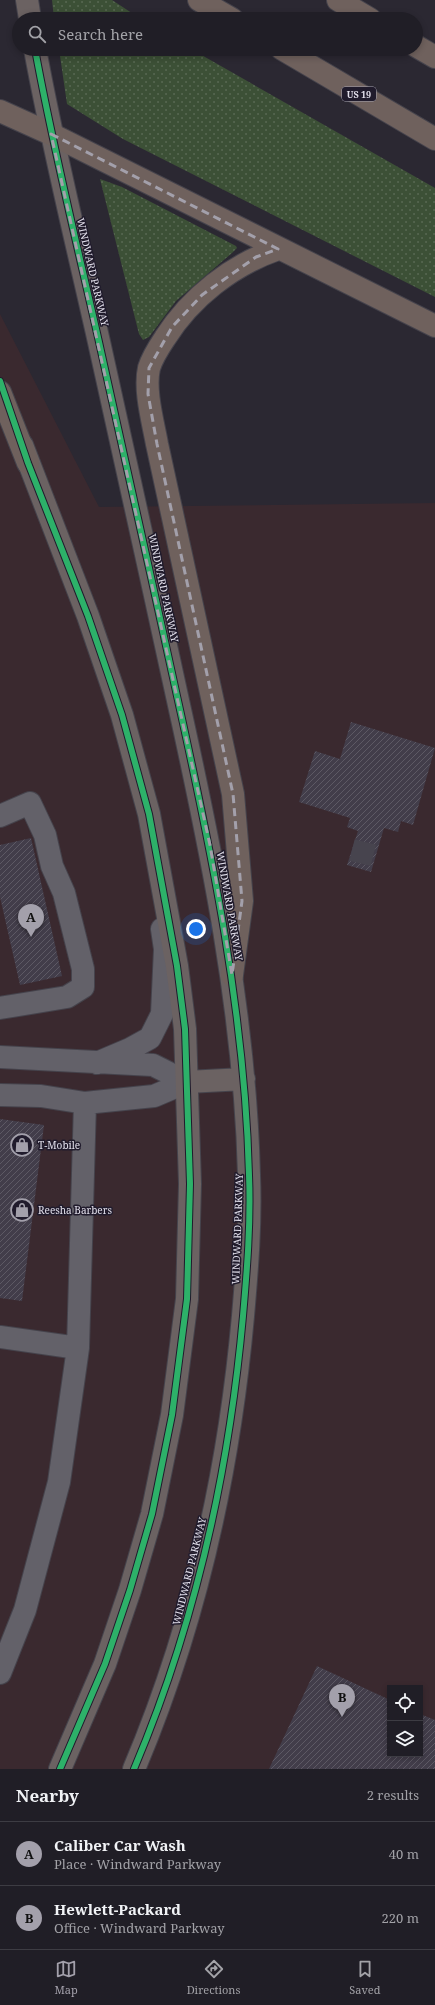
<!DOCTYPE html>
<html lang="en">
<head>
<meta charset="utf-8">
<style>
  :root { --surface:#201e26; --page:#28272e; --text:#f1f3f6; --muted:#a2a2a7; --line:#3d3c43; --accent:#a3a0ab }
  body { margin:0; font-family:"Noto Serif",serif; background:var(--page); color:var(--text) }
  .controls { position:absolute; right:12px; bottom:12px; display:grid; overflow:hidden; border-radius:0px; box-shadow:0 2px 6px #0003 }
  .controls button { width:36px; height:36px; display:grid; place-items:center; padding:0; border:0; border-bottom:1px solid var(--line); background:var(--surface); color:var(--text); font:20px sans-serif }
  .you { position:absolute; left:196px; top:929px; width:14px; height:14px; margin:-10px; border:3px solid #fff; border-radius:50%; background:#1a73e8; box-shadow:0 0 0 6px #1a73e833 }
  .badge { display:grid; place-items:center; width:26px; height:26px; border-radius:50%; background:var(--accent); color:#111; font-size:13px; font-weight:700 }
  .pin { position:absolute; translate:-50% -33px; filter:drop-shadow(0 1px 2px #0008) }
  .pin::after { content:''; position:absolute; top:21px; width:14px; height:12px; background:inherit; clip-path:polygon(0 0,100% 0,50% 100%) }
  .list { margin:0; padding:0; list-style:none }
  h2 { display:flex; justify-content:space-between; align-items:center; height:52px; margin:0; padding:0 16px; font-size:17px }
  h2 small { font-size:13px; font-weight:400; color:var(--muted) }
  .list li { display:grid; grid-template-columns:26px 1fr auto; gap:12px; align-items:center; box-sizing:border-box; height:64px; padding:0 16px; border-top:1px solid var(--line) }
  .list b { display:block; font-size:15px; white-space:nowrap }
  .list p { margin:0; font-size:13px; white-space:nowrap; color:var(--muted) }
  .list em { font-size:13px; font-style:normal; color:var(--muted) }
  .icon { flex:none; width:22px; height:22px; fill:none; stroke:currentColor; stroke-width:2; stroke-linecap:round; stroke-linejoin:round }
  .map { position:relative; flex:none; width:435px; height:1769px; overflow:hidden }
  .search { position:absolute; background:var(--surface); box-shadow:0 2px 6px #0003; left:12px; right:12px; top:12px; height:44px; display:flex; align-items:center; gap:10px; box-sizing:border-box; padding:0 14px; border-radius:22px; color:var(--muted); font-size:15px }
  .sheet { height:180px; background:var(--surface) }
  nav { display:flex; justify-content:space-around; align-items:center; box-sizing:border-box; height:56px; border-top:1px solid var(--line); background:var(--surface); font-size:11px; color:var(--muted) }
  nav a { display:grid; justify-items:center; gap:2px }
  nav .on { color:var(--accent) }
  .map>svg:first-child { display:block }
  .commercial { fill:#3a292f; fill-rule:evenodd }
  .grass { fill:url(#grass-dots) }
  .building { fill:url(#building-hatch) }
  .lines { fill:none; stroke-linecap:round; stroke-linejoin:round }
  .minor-tunnel { stroke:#47444e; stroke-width:22; stroke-dasharray:22 11; stroke-linecap:butt }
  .minor-casing { stroke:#45434c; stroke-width:24 }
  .major-casing { stroke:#45434c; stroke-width:24 }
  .highway-casing { stroke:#45434c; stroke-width:24 }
  .minor { stroke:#636169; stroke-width:22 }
  .major { stroke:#6b6262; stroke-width:22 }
  .highway { stroke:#6f615d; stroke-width:22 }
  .cycleway-casing { stroke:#201b2c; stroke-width:8 }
  .cycleway { stroke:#2db169; stroke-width:6 }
  .marked { fill:none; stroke:#a3a0ab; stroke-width:3; stroke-dasharray:8 5; stroke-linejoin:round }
  .labels { text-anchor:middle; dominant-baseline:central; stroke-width:3; stroke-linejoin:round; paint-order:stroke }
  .shield { fill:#201b2c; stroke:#a8a5b2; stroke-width:1 }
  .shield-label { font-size:9px; font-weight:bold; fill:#e3e0ec }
  .street-label { font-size:10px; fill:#e3e0ec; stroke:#201b2c }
  .poi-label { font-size:10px; fill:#e3e0ec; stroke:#201b2c; text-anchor:start }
</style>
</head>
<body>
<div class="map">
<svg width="435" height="1769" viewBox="0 0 435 1769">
  <defs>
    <pattern id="grass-dots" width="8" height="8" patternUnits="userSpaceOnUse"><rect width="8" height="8" fill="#3c5036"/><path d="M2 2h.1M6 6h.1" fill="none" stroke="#586953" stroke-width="1.8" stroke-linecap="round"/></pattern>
    <pattern id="building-hatch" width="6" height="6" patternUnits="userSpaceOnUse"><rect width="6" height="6" fill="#423d4a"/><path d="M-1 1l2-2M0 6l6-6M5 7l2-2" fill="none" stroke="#5d5964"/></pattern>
  </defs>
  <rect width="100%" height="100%" fill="#2b2832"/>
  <!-- commercial -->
  <path class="commercial" d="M0,314L99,507L435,503V1769H0ZM390,1688H420V1754H390Z"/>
  <!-- grass -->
  <path class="grass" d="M52,0H112L141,19H54Z
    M59,49H191L435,188V297L123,139L67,104Z
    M100,179L122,187L236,246L237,248L232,253L176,301L149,337L143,340L139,334Z"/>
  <!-- building -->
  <path class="building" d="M351,722L435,748L413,825L401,821L398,832L384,828L371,872L347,865L358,831L347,827L350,818L299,802L315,751L340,759Z
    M31,838L62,976L20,985L0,897V845Z
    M0,1119L44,1125L22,1301L0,1298Z
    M317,1666L390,1700V1754H420V1714L435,1720V1769H269Z"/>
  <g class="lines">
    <!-- minor-tunnel -->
    <path class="minor-tunnel" d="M352,850L376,856"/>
    <!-- minor casing -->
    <g class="minor-casing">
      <path id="minor" d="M0,816L30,803L45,835L52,866L64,893L83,969V987L67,997L0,1008
        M0,1057L153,1065L187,1082
        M97,1063L130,1049L150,1038L162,1014L165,949L162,929
        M0,1095L41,1096L85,1103L154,1096L187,1082
        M0,1337L78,1348
        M0,1673L25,1610L59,1482L78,1348L85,1103"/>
    </g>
    <!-- major casing -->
    <g class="major-casing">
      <path id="major" d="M27,0L30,19
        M35,49C53,148 77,244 99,342C126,460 151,578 177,696C212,854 245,1013 249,1175C251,1222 247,1270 243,1316C229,1472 195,1625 134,1769
        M22,445L88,616L122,715L149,814L177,966L185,1029L190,1184L187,1299L172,1415L152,1514L130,1590L105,1664L60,1769
        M187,1082L244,1079"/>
    </g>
    <!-- highway casing -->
    <g class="highway-casing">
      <path id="highway" d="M199,0L232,19
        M338,0L370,19
        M416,46L435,57
        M282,49L435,139
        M0,111L51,134L435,326
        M0,392L28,463
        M232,975L242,901L233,794L157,444C153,422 144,390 149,368C152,358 159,347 165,338C191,297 232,265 278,249"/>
    </g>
    <!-- minor -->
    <use href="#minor" class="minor"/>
    <!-- major -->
    <use href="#major" class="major"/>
    <!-- highway -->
    <use href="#highway" class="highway"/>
    <!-- cycleway casing -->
    <g class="cycleway-casing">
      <path id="cycleway" d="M35,49C53,148 77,244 99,342C126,460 151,578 177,696C212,854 245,1013 249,1175C251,1222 247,1270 243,1316C229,1472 195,1625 134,1769
        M0,381L28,463L88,616L122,715L149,814L177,966L185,1029L190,1184L187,1299L172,1415L152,1514L130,1590L105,1664L60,1769"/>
    </g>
    <!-- cycleway -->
    <use href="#cycleway" class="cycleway"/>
  </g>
  <!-- marked area -->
  <path class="marked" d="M51,134L278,249L256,257L202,295L172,327L149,368L148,394L157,444L233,794L242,901L232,975L210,845Z"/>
  <!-- icons -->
  <defs>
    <g id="shop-ring" transform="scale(1.15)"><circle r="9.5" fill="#201b2c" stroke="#a3a0ab" stroke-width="1.5"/><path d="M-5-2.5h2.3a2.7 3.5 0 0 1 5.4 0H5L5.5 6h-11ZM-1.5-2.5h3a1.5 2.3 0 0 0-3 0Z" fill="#a3a0ab"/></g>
  </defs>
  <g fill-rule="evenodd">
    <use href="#shop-ring" x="22" y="1145"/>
    <use href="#shop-ring" x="22" y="1210"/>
  </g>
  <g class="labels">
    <!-- shield labels -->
    <rect class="shield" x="342" y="87" width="34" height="14" rx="3"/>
    <g class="shield-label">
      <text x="359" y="94">US 19</text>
    </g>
    <!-- street labels -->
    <g class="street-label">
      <text transform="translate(93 272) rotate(77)">WINDWARD PARKWAY</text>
      <text transform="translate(164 588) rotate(78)">WINDWARD PARKWAY</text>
      <text transform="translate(230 906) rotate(80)">WINDWARD PARKWAY</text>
      <text transform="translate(237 1229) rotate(-88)">WINDWARD PARKWAY</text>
      <text transform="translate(189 1571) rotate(-76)">WINDWARD PARKWAY</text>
    </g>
    <!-- poi labels -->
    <g class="poi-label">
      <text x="38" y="1145">T-Mobile</text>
      <text x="38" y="1210">Reesha Barbers</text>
    </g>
  </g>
</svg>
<div class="controls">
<button><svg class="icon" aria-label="locate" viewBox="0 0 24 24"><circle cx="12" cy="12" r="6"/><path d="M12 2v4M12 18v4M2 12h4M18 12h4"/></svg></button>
<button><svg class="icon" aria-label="layers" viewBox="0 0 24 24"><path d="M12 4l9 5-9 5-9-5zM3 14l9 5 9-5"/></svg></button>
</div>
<div class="you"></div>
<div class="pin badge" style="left:31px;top:937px">A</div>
<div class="pin badge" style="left:342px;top:1717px">B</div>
<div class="search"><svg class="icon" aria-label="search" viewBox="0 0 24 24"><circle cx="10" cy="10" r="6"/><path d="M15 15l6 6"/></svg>Search here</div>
</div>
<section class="sheet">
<h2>Nearby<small>2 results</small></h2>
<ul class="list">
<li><span class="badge">A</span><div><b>Caliber Car Wash</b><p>Place · Windward Parkway</p></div><em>40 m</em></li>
<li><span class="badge">B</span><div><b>Hewlett-Packard</b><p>Office · Windward Parkway</p></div><em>220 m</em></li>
</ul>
</section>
<nav>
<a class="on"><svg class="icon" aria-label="map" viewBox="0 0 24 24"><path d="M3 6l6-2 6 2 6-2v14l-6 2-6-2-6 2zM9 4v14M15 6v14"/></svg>Map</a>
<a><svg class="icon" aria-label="directions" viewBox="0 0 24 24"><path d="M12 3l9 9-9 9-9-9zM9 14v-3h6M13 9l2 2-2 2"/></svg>Directions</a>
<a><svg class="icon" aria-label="saved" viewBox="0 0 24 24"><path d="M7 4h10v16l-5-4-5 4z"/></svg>Saved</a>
</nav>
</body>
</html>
